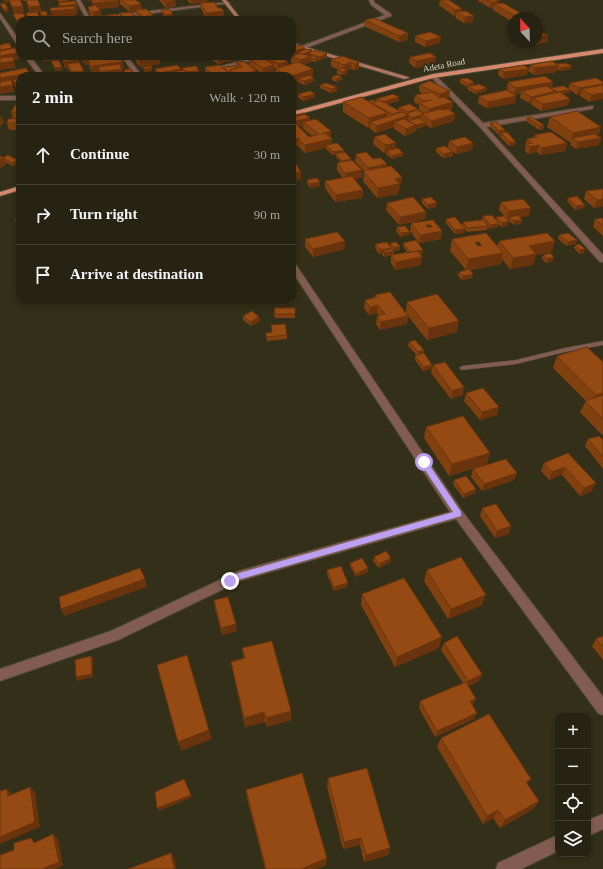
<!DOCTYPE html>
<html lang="en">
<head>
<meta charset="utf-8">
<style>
  :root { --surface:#262312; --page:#322f20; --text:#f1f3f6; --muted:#a4a49f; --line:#424032 }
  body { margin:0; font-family:Georgia,serif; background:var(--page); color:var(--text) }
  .controls { position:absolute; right:12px; bottom:12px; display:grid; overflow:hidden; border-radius:8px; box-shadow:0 2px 6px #0003 }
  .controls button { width:36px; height:36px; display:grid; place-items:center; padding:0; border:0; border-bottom:1px solid var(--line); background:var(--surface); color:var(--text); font:20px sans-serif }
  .compass { position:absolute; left:507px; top:12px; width:36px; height:36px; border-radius:50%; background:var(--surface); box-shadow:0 2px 6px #0003; rotate:338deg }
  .stop { position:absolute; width:12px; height:12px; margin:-9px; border:3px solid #bca0f2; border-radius:50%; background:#fff }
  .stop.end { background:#bca0f2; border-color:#fff; box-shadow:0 1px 4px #0008 }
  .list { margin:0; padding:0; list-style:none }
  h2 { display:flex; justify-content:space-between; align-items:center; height:52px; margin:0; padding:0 16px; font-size:17px }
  h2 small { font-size:13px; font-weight:400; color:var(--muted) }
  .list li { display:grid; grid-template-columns:26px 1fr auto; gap:12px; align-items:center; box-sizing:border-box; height:60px; padding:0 16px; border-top:1px solid var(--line) }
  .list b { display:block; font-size:15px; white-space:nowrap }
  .list em { font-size:13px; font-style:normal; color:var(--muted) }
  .icon { flex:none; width:22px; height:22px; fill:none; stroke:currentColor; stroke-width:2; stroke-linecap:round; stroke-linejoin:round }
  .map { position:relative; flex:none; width:603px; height:869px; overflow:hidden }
  .search { position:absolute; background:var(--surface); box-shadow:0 2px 6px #0003; left:16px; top:16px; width:280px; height:44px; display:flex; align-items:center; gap:10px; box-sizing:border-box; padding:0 14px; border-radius:12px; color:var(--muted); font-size:15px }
  .panel { position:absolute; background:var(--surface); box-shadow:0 2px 6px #0003; left:16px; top:72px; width:280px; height:232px; border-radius:12px }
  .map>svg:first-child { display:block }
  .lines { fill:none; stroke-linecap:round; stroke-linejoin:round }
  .lane-casing { stroke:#4d4a34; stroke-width:1 }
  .street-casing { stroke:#4d4a34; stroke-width:2 }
  .secondary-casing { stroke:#4d4a34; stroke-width:2 }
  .primary-casing { stroke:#4d4a34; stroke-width:2 }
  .lane { fill:#825c50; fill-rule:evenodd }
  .street { fill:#825c50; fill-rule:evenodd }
  .secondary { fill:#b07561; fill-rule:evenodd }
  .primary { fill:#d4886e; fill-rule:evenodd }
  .wall { fill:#814010; fill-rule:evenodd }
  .shaded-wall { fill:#69340d }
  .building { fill:#964a13; stroke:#69340d; fill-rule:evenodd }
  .route { fill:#bca0f2 }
  .labels { text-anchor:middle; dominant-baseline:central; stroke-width:4; stroke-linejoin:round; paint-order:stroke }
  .far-street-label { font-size:9px; fill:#d7d5c7; stroke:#332f18 }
</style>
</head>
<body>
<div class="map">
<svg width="603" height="869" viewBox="0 0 603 869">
  <rect width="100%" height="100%" fill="#332f18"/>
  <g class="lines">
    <!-- lane casing -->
    <g class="lane-casing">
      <path id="lane" d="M603,341V345L565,352L516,364L462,370L459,368L462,366L516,360L565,348Z"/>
    </g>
    <!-- street casing -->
    <g class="street-casing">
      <path id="street" d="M76,0H80L90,18L228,2L230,3L100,20H87Z
        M369,0H373L375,3L391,14V16L306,48H302V46L385,15L371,5Z
        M0,13L20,41V47L18,46L0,18Z
        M24,56H30L45,76H39Z
        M121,56H127L142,76H136Z
        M257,56H266L218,70L215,68Z
        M431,75H435L483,123L593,106V108L591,109L486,127L603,255V262H600L479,126L431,77Z
        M0,96H20V100H0Z
        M292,263L296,265L462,511L603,697V715L598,713L456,519L242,580L118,640L0,681V669L111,631L239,571L450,512L292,271Z
        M603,814V829L588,836V820Z
        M558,835V851L521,869H496L498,863Z"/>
    </g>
    <!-- secondary casing -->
    <g class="secondary-casing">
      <path id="secondary" d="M222,0H226L242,20H238Z
        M292,43L408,77L409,78L404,79L292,46Z"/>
    </g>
    <!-- primary casing -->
    <g class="primary-casing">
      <path id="primary" d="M603,49V53L433,78L292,116V112L433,74Z
        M20,186V190L0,196V192Z"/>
    </g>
    <!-- lane -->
    <use href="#lane" class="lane"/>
    <!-- street -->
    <use href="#street" class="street"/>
    <!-- secondary -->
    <use href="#secondary" class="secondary"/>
    <!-- primary -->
    <use href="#primary" class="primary"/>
  </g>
  <!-- wall -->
  <path class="wall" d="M4,0H20L24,12L14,13L10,1L5,2Z
    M22,0H38L42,12H37L39,17L41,16L40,12L48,16L52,15L60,7L59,6L58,0L68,2L77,4L78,10H76L77,15L58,17L59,20H29L26,13H30L26,1H23Z
    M89,0H118L119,7L99,9L100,11L102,17L94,18L91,17L89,13L88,7L93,6L92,0L89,1Z
    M119,0H136L141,4L142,9L154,20H141L137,16L136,11L130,12L120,4V2Z
    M159,0H175L176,6L166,8Z
    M187,0H208V1L191,4Z
    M440,0H449L462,9V11L473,22L464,23L455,18L456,16H454L439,5Z
    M478,0H496L498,4L524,15V18H513V22L493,10V8H490L478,1Z
    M200,3L224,17L207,19L209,20H192V18H206L201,9Z
    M161,10L173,14V17L165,18L162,13Z
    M119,13L137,20H104V16L120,17Z
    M365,20L408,40L399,42L364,26Z
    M548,35L547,42L529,46L520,42H537Z
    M415,36L440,43L425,47L415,42Z
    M292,47L305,48V49L312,51L327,54V57L320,60H319V61L315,62L311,61V62L304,65L313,69V75L311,76L314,81L304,85L298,82V80L292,82V76H275V69H276L274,68V72L263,74L249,65V59H263V56H292ZM291,58V63L293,64L288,65L285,60Z
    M59,56H77L79,63L84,71V73L89,76H72L68,68H65L62,59Z
    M81,56H100V59L102,58V56L124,68H122L123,75L101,76L99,72H96L97,76H91L90,72H92L89,65H85L82,60Z
    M135,56H161H158L159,58L160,64L140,67L136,62Z
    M212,56H251L218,64L212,60Z
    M410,57L435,64L415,68L409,63Z
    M331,60L359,62V69L355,70L351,69L347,70V74L342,75L337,74V70H339L331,66Z
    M236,62L256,71L257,76H230V75V76H207L205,74V67L236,68Z
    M556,64L571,69L560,71L557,69L556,72L534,75L528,71L530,65Z
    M182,68L199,71V74H197L198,76H155V75H156L155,69L181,70H183Z
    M499,69L527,75L503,79L498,75Z
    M0,73H29L30,76H20V92L15,86L14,82L12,83L14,92Z
    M332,77H342V80L336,82L332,80Z
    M460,79L474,85L486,91L476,94L468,90V87H467L460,83Z
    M508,82L552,88L568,89L570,83L603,82L590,102L580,96V94L577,95L570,90L569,93L563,94L570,99L568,105L541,111L531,104V103H529L520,98L521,93L514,95L507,89Z
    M320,85L337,87V91L331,93L320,88Z
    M419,85L450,91L449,97L447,98L453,102L452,109L449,110L455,114L454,121L431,128L426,125V126L416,129L415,132L405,136L394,129V127L376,133L370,129V128H368L343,112V102L368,101H376V99L399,97V101L387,104L398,110L399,107L418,109V110L424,113L419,110V105L414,102L415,95L423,94L419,91Z
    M298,94L315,97L303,101L298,97Z
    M479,96H516L515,103L487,108L478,103Z
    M20,97V130H9L7,123L13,119L11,112Z
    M292,116L310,118V121L331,131V138L332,144L344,150V152L351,159V161L362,178L354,179L363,190L362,198L335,202L325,188V181L343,178L337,170V163L341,162L336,157V155H333L326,149V148L305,153L298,146V145L292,147ZM303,126V129L312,136L309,137L299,127Z
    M550,117L599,136L601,138L599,145L576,149L570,145L571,143L547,127Z
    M527,118L544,125V129L539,130L526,121Z
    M490,123L505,130V133L516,142L515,145L509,146L500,137L501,135H499L490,127Z
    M534,135L567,143L565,151L540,155L537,152L528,154L525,151L526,147L525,146L527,139L534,138Z
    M374,137L396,148L403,156L392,159L386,154V152L384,153L373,144Z
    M449,141L473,143L472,150L456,154L448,148Z
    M436,148L453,156L443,158L436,152Z
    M356,154L387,164V166L400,188H399L398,194L377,198L363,181L364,171L355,161Z
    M3,158L17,160L18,164L13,166L5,162L6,165Z
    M307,180L320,186L310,188L307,183Z
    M603,189V206L594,208L584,199L586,191Z
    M568,198L585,205L584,208L575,210L567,201Z
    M422,199L436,207L428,209L422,203Z
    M501,202L529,216L520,217L522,223L514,225L509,221V219H507L508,225L501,227L498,224V227L489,229L488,227L487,230L467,232L465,229L464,233L455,234L446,223V219L462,226L463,222L482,220L483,216L495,220L496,217L506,218L499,210Z
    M387,203L426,212L425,219L399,225L386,210Z
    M20,218V233L19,231L15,219Z
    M603,218V236L593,227L595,219Z
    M433,220L442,231L441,239L419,243L410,231L411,223ZM426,225H431L432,227H427Z
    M397,227L410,232L409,235L401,237L396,231Z
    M486,233L497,246L499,241L552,252L536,255L533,265L510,269L502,259L501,264L470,270L472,278L462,280L458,276L459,272L466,270L450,251L452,239ZM475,242H479L482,245L478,246Z
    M559,235L577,240L567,246L558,239Z
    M305,239L345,249L313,257L305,247Z
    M390,243L400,246V250L394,251L393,255L384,257L382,255L383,253L379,254L375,248L376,244L390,246Z
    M403,243L423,250L422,254H420L421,265L395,270L391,263V255L407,252L403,246Z
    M575,245L584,253L579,254L574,248Z
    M543,255L553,261L546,263L542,259Z
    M375,295L406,312L407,302L457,332L427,340L408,316L407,324L380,330L376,324L377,316L379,315L377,313L369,315L364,308L365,300L375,298Z
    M295,308V318H275L274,314Z
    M243,316L259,317L260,321L251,326L243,320Z
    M271,325L287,335V339L267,341L266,333L272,332Z
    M409,342L424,354L432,365V369L423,371L415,360V356L417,355L408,346Z
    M557,356L603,362V434L602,435L580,412L586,401L553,368Z
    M433,365L463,395L451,399L431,373Z
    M466,393L497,415L480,420L464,401Z
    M426,427L487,464L449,476L424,438Z
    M588,439L603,440V468H602L585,446Z
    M568,453L592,491L580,496L562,475L549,480L541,471L544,463Z
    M473,469L517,473L514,480L482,491L471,477Z
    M454,480L475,493L463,498L453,484Z
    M482,508L509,534L495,538L480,516Z
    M374,557L391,558L390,562L379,568L373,561Z
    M350,563L368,572L356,577L350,566Z
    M327,570L347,587L334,591L327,574Z
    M427,570L482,605L448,619L424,581Z
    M362,594L439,648L395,667L361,605Z
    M214,600L237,631L222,635L215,608Z
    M603,636V660L592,646L596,639Z
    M444,643L482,674L479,681L468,686L473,705L474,719L435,737L419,708L420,701L463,683L441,650Z
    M242,648L291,711V720L267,727L265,722L245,727L233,672L231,662L244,659Z
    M441,738L531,779L527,784L539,801L533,809L500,828L493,818L483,824L437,747Z
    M328,778L388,855L364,862L360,845L343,849L327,787Z
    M246,790L326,865L316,869H265L247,798Z"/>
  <!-- shaded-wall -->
  <path class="shaded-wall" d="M5,0H15L5,2Z
    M191,0H208V1L191,4Z
    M118,1L119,7L94,9L92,3Z
    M175,1L176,6L166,8L165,2Z
    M499,1L498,7L494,4L493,8H490L491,3Z
    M60,3L77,4L78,10H76L77,15L53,17L51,11L61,10Z
    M141,4L142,10L130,12L129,6Z
    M23,6L24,12L14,13L12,7Z
    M40,6L42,12L30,13L29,7Z
    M3,9H8V12H4Z
    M462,9V15L456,12V16H454L455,10Z
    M100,11L102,17L94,18L93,12Z
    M224,11V17L206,19V13Z
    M173,14V17L165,18V15Z
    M153,15L154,20H143V17Z
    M524,15V18H514L515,16Z
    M39,16V20H29L28,18Z
    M136,16L137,20H126L125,18Z
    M474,16L473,22L464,23L465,17Z
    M26,18L27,20H20V22H19V26L18,19Z
    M121,18V20H111Z
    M408,33V40L399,42V36Z
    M548,35L547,42L529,46L530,42H537V38Z
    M441,37L440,43L425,47L426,41Z
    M12,48L13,53H17L19,59L0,63L14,61L16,68L0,70V50Z
    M305,48V52L297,53L294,52V51Z
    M312,50V53H308V55L303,54Z
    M292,51H293V57L291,56V58L282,60V56H292Z
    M327,54V57L320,60V57Z
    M224,56H251L218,64L217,58Z
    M311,56V62L300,67V60Z
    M54,57L55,60L43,62L42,59Z
    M100,57L101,63L88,60L89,65H85L83,59Z
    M436,57L435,64L415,68L416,61Z
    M159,58L160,64L140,67L139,61Z
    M319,58V61L315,62V59Z
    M79,60L80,66L67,64L68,68H65L64,62Z
    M123,62L124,68L100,72L98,67L99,72L93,73L91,66Z
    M288,62V68L278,70V64Z
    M351,62V69L343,71L344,65Z
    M359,62V69L355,70V64Z
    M274,65V72L263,74V68Z
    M558,65L556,72L534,75L535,68Z
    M572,66L571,69L560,71L561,68Z
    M62,67L63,70L55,71V68Z
    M152,68V71L144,73V69Z
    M122,69L123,75L117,76H101V72Z
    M181,69L182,76H159V73Z
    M313,69V75L300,80L298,79V80L292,82V76Z
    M529,69L527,75L503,79L504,72Z
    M347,70V74L342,75V72Z
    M84,71L85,76L78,74L79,76H73L72,72Z
    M199,71V74L188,75L185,72Z
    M256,71L257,76H237L236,75Z
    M230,72V76H218Z
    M29,73L30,76H20V81L13,80L14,82L0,85V78Z
    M133,73V76H127L126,74Z
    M342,77V80L336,82V79Z
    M314,78V81L304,85V81Z
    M474,82V85L467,87L468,84Z
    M553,82L552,88L522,91L521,93L514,95L516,88Z
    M603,84V90L582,89L580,94L577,95L579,88Z
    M13,85L14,92L0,94V87Z
    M18,85H20V92Z
    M337,87V91L331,93V89Z
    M487,88L486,91L476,94V91Z
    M570,90L569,93L555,96L556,92Z
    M450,91L449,97L439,101L440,94Z
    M556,91L554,98H533L531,103H529L531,97Z
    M603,93V99L590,102L591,95Z
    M315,94V97L303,101V97Z
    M516,96L515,103L487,108L488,102Z
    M399,97V101L382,105V102Z
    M295,98V102L292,103V99Z
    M570,99L568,105L541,111L543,104Z
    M453,102L452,109L428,116L429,109Z
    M401,112L400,118L409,115L408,122H394V127L376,133L377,126L370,122V128H368L369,118L387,113L386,123L392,121V114Z
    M455,114L454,121L431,128L432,121Z
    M421,115V118L411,121L412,118Z
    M2,116L4,123L0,127V118Z
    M310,118V125L303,122V126L292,129V122Z
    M426,123V126L416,129L415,132L405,136L406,129L416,125Z
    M544,125V129L539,130L540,126Z
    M601,127L598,138H572L570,143L573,133Z
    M505,130V134L501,133V135H499V131Z
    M331,131V138L321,134Z
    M300,138L298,139V145L292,147V139Z
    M601,138L599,145L576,149L578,142Z
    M332,139V146L326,145V148L305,153V145Z
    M510,142H516L515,145L509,146Z
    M396,143L395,150L387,151L386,152L384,153L385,145Z
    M473,143L472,150L456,154L457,147Z
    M567,143L565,151L540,155L542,148Z
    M539,145L537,152L528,154L530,147Z
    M344,150V153L336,154V155H333V152Z
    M453,152V156L443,158L444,154Z
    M403,153V156L392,159V156Z
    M4,158L6,165L0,168V160Z
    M351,159V163L342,164V161Z
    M17,160L18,164L13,166L12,163Z
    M387,164V171L368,175V168Z
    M362,170V178L345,181V173Z
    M301,172V179L292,181V173Z
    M402,177L400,188H399L398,194L377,198L378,188L395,179Z
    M320,182V186L310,188V184Z
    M363,190L362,198L335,202L336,195Z
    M603,199V206L594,208L597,200Z
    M437,203L436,207L428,209V205Z
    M585,205L584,208L575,210L576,206Z
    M531,208L529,216L511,218L510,217L509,219H507L509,211Z
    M426,212L425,219L399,225L400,217Z
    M522,220V223L514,225V221Z
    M509,221L508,225L501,227L502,223Z
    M499,224L498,227L489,229L490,225Z
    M465,229L464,233L455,234V230Z
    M442,231L441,239L419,243L420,235Z
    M410,232L409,235L401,237V233Z
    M577,240L576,244L567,246L568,242Z
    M345,241V249L313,257V249Z
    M555,241L552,252L536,255L533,265L510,269L513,258L529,246Z
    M400,246V250L394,251L393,255L384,257V253L383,251V253L379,254L380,250L391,248V251H393L394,248Z
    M585,249L584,253L579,254L580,250Z
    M423,250L422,254L409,256L410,252Z
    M503,253L501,264L466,270L468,259Z
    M422,257L421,265L395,270L396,262Z
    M554,257L553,261L546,263L547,259Z
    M473,274L472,278L462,280L463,276Z
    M292,299V303L280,305V301L292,300Z
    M274,300H279V302H274Z
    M378,305L377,313L369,315L370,307Z
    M408,316L407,324L380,330L381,322Z
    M259,317L260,321L251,326L250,322Z
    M459,321L457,332L427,340L429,328Z
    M424,350V354L418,356V352Z
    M432,365V369L423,371L424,367Z
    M464,387L463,395L451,399L452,391Z
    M603,393V403L592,407L596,395Z
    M499,407L497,415L480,420L482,412Z
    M490,453L487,464L449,476L452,464Z
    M565,467L562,475L549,480L552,472Z
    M517,473L514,480L482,491L484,484Z
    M596,483L592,491L580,496L584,488Z
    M476,489L475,493L463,498L464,494Z
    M511,526L509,534L495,538L497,531Z
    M391,558L390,562L379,568V564Z
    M368,568V572L356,577V574Z
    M145,579L147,587L64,616L61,609Z
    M348,583L347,587L334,591V587Z
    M486,595L482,605L448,619L451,609Z
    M236,624L237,631L222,635L221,628Z
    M442,637L439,648L395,667L397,657Z
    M91,656L93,659V677L77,681L76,677Z
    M482,674L479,681L465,687L468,681Z
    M476,699L473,705L470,701Z
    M291,711V720L267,727L266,718Z
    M264,712L265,722L245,727L244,718Z
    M477,713L474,719L435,737L437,731Z
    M209,730L212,739L181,751L178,742Z
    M531,779L525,787L526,782Z
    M30,787L35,792L40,827L0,844V837Z
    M7,789L12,794L8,796Z
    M191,795L192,797L159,811L157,808Z
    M539,801L533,809L500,828L505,820Z
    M498,810L493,818L483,824L487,816Z
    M53,834L58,839L63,866L56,869H44Z
    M361,838L360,845L343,849L344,842Z
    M390,848L388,855L364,862L366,855Z
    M171,853L175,860L176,869H174Z
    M327,858L326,865L316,869H301Z"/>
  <!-- building -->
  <path class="building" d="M9,0H20L23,6L12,7Z
    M26,0H38L40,6L29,7Z
    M58,0H67L68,2H59L60,3H59Z
    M92,0H118V1L92,3Z
    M121,0H136L141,4L129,6Z
    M163,0H175V1L165,2Z
    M440,0H449L462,9L455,10Z
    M486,0H496L499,1L491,3Z
    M75,1L77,4L60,6L59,2Z
    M214,2L218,8H221L224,11L206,13L200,3Z
    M5,3L8,9H3L0,4Z
    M503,3L524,15L515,16L494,4Z
    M96,5L100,11L93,12L90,11L88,7Z
    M74,6L75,9L51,11L50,8Z
    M146,9L153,15L143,17L136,10Z
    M169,9L173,14L165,15L161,10Z
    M46,11L48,16H42L40,12Z
    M466,11L474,16L465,17L456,12Z
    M37,12L39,16L28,18L26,13Z
    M130,12L136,16L125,18L119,13Z
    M23,13L26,18L18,19V23L13,14Z
    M115,14L121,18L108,20L104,16Z
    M57,15L59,19L39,20L38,17Z
    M203,16L209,20H194L192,18Z
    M374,18L408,33L399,36L365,20Z
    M537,31L548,35L537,38Z
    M430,32L441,37L426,41L415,36Z
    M9,43L12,48L0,50V45Z
    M299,45L305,48L294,51L292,50V47Z
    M15,48L17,53L0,56V51Z
    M306,49L312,50L303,54L298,53Z
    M315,50L327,54L320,57L308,53Z
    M293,52L311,56L300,60L291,56L298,54Z
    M430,53L436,57L416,61L410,57Z
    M305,54H307L319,58L315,59L311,58V56Z
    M41,56H53L54,57L42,59Z
    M61,56H77L79,60L64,62Z
    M82,56H100V57L83,59Z
    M102,56H118L103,58Z
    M119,56L123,62L91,66L88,60Z
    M135,56H157L159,58L139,61Z
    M215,56H224L217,58Z
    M259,56L274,65L263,68L249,59Z
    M264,56H279L288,62L278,64Z
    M342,56L359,62L355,64L351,62L344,65L331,60Z
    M13,57L14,61L0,63V58Z
    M59,60L62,67L55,68L51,61Z
    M244,61L256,71L236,75L230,70L242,67L236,62Z
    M552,61L558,65L535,68L530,65Z
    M79,62L84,71L72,72L67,64Z
    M298,62L313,69L291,76H289L275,69Z
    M566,63L572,66L561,68L556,64Z
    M119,64L122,69L101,72L98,67Z
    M177,65L181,69L159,73L155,69Z
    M220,65L229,74L218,76H213L205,67Z
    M524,65L529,69L504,72L499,69Z
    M151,66L152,68L144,69L143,67Z
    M196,66L199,71L186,72L182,68Z
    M234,66L237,68L230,70V72H228L223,67Z
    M26,68L29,73L0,78V73Z
    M343,68L347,70L342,72L337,70Z
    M131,69L133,73L126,74L124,70Z
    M183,70L189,75L185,76H156L155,75Z
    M95,71L97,76H92L90,72Z
    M196,72L198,76H189L187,73Z
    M87,73L89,76H79L78,74Z
    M113,73L115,75L112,76H100Z
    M309,75L314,78L304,81L298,79Z
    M337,75L342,77L336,79L332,77Z
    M545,76L553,82L516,88L508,82Z
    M20,78V85H18L13,80Z
    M467,78L474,82L468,84L460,79Z
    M596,78L603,82V84L579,88L570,83Z
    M11,80L13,85L0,87V82Z
    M430,81L450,91L440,94L419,85Z
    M326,83L337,87L331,89L320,85Z
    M479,84L487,88L476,91L468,87Z
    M603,85V93L591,95L582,89Z
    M546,86L556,91L531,97L522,91Z
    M564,86L570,90L556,92V91L550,88Z
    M507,90L516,96L488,102L479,96Z
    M310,91L315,94L303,97L298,94Z
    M432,92L440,98L443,97L453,102L429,109L419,103L432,100L423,101L415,95Z
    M560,92L570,99L543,104L533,98Z
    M393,94L399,97L383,102L376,99Z
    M20,97V110L19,112H11Z
    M361,97L387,113L369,118L343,102Z
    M373,100L376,101L372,103V104L368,101Z
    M380,100L401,112L392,114L372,103Z
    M410,104L418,109L407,112L399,107Z
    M440,109L443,110L448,109L455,114L432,121L422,114Z
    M417,110L423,113L421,115L412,118L405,114Z
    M577,111L601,127L573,133L550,117Z
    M402,112L409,115L377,126L370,122Z
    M303,113L305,114L292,117V116Z
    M305,114L310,118L292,122V117Z
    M531,117L544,125L540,126L527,118Z
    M20,118V123H7L8,119Z
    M419,118L426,123L416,125L408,121Z
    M316,119L331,131L321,134L325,133L332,139L305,145L298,139L300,138L292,139V124H296L309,137L319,134L303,122Z
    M404,119L416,125L406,129L394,122Z
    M497,122L505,130L499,131L490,123Z
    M507,132L516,142H510L501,133Z
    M551,132L567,143L542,148L539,145L530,147L527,144L532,143L527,139L537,137L534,135Z
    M385,134L396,143L385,145L374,137Z
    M595,134L601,138L578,142L572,138Z
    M465,137L473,143L457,147L449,141Z
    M337,143L344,150L333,152L326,145Z
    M445,146L453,152L444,154L436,148Z
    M398,148L403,153L392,156L387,151Z
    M345,152L351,159L342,161L336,154Z
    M366,152L373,159L381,158L387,164L368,168L356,154Z
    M8,155L17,160L12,163L3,158Z
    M0,156L4,158L0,160Z
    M292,158L301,172L292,173Z
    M352,160L362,170L345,173L337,163Z
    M391,166L402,177L395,179L399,184L378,188L363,171Z
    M352,176L363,190L336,195L325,181Z
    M317,178L320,182L310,184L307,180Z
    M603,189V199L597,200L586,191Z
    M577,196L585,205L576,206L568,198Z
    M413,197L426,212L400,217L387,203Z
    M431,197L437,203L428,205L422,199Z
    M523,199L531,208L509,211L501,202Z
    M492,215L499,224L490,225L483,216Z
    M518,215L522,220L514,221L510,217Z
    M504,216L509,221L502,223L496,217Z
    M455,217L465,229L455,230L446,219Z
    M20,218V227L15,219Z
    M603,218V226L595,219Z
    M433,220L442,231L420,235L411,223ZM426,225H431L432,227H427Z
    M483,220L488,226L467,228L463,222Z
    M405,226L410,232L401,233L397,227Z
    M337,232L345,241L313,249L305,239Z
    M486,233L503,253L468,259L452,239ZM475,242H479L482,246H478Z
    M547,233L555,241L529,246L536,254L513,258L499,241Z
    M568,233L577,240L568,242L559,235Z
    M416,240L423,250L410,252L403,243Z
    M387,242L391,248L380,250L376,244Z
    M396,242L400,246L394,248L390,243Z
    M580,244L585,249L580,250L575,245Z
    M392,249L394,251L384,253L383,251Z
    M418,251L422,257L396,262L391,255Z
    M550,253L554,257L547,259L543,255Z
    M469,269L473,274L463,276L459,272Z
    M390,292L408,316L381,322L377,316L385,314L378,305L370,307L365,300L377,297L375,295Z
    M437,294L459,321L429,328L407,302Z
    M275,308H295V314H274Z
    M252,311L259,317L250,322L243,316Z
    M285,324L287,335L266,337V333L272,332L271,325Z
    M415,340L424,350L418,352L409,342Z
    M587,347L603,362V393L596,395L557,356Z
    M424,353L432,365L424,367L415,356Z
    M445,362L464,387L452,391L433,365Z
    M483,388L499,407L482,412L466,393Z
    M603,395V419L585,401Z
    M463,416L490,453L452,464L426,427Z
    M599,436L603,440V457L588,439Z
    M568,453L596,483L584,488L565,467L552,472L544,463Z
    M506,459L517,473L484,484L473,469Z
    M466,476L476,489L464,494L454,480Z
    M496,504L511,526L497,531L482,508Z
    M386,551L391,558L379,564L374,557Z
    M461,557L486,595L451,609L427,570Z
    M362,558L368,568L356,574L350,563Z
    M341,566L348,583L334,587L327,570Z
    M140,568L145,579L61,609L59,597Z
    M404,578L442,637L397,657L362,594Z
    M228,597L236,624L221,628L214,600Z
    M457,636L482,674L468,681L444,643Z
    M603,636V647L596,639Z
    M272,641L291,711L266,718L264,712L244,718L231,662L245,658L242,648Z
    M187,655L209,730L178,742L157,665Z
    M91,656L92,674L76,677L75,660Z
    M466,682L476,699L470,701L477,713L437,731L420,701Z
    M489,714L531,779L526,782L539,801L505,820L498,810L487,816L441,738Z
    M367,768L390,848L366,855L361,838L344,842L328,778Z
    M302,773L327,858L301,869H266L246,790Z
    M184,779L191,795L157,808L155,792Z
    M30,787L35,822L0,837V791L7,789L8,796Z
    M53,834L59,862L44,868V869H0V855L14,850V843L31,838L34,843Z
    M171,853L174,869H128Z"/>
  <!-- route -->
  <path class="route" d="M424,459L426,460L461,512V516L241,579L230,584L227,583V578L239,573L453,512L421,464V460Z"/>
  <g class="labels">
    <!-- far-street labels -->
    <g class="far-street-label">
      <text transform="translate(444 65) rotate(-11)">Adeta Road</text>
    </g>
  </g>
</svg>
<div class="controls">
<button>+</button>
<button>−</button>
<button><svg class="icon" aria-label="locate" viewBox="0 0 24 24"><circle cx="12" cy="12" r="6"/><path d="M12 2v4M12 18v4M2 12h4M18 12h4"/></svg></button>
<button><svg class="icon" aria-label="layers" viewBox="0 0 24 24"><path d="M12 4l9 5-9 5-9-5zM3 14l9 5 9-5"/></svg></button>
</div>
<svg class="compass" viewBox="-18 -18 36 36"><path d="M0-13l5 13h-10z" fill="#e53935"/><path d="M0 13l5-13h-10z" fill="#a4a49f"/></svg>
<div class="stop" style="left:424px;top:462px"></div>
<div class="stop end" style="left:230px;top:581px"></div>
<div class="search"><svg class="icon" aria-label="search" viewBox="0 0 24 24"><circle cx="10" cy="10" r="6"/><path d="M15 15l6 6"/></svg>Search here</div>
<section class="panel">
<h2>2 min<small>Walk · 120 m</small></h2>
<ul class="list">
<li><svg class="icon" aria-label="ahead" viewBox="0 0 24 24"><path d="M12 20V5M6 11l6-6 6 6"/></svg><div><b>Continue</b></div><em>30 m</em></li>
<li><svg class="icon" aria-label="right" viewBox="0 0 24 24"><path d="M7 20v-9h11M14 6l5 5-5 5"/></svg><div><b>Turn right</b></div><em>90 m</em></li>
<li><svg class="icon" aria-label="arrive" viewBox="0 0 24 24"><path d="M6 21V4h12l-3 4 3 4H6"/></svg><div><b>Arrive at destination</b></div></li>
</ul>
</section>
</div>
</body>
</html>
